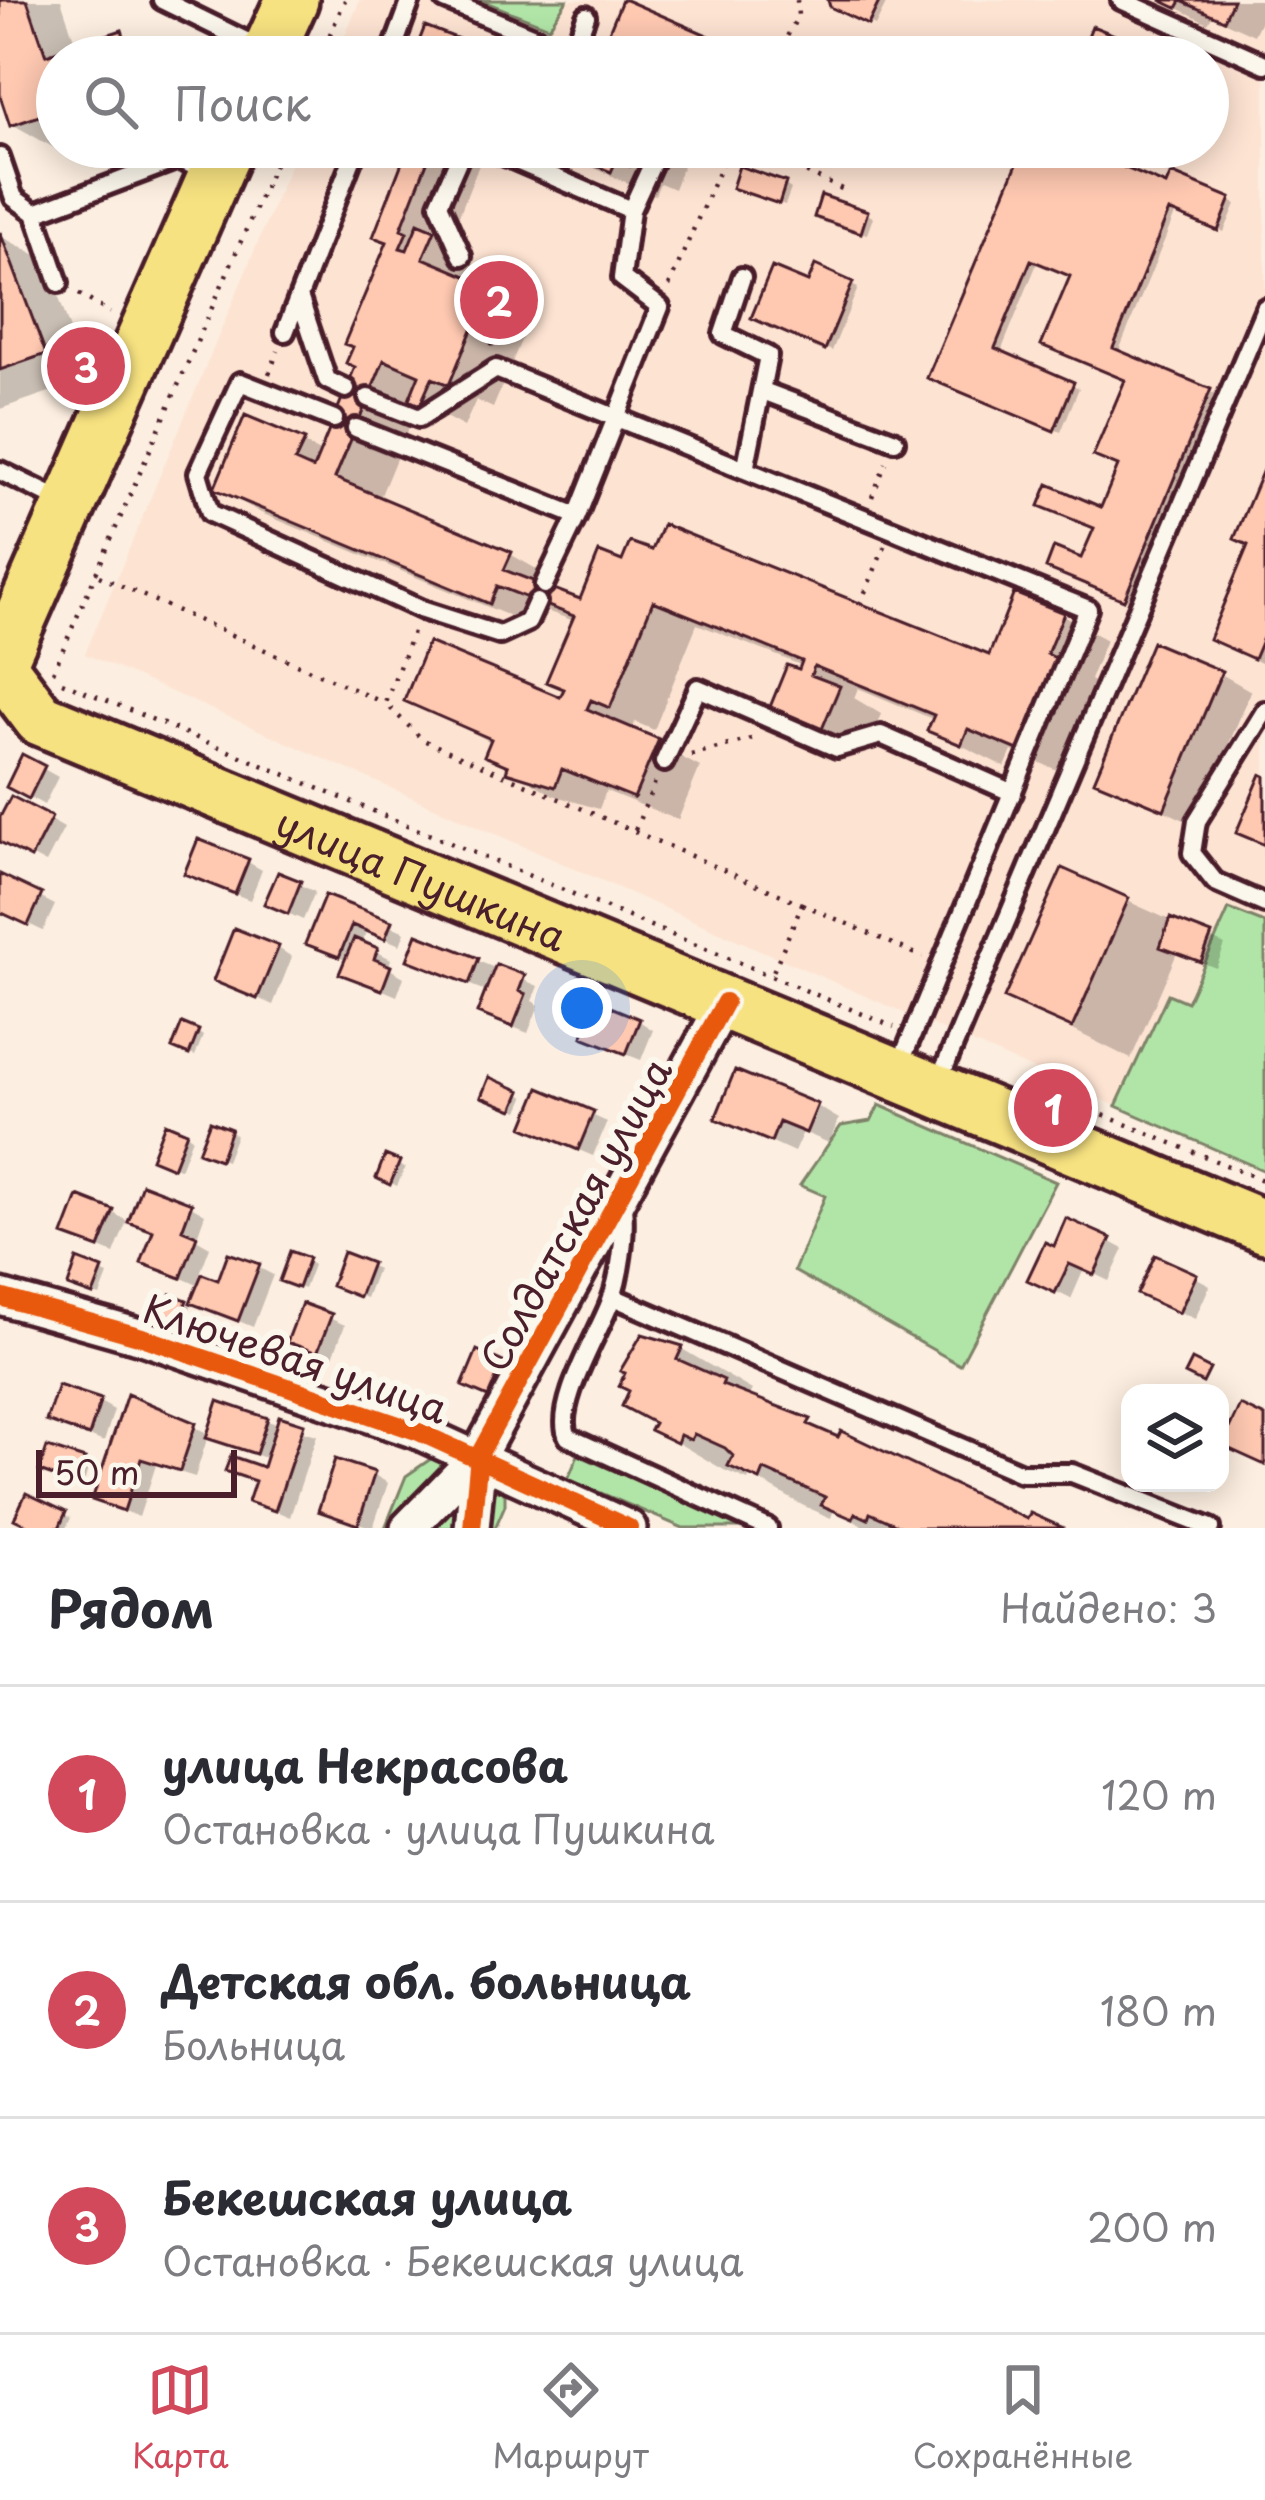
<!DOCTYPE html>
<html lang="ru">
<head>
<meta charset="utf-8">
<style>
  :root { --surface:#fff; --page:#f7f7f7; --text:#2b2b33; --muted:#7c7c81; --line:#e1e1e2; --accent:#d1495b }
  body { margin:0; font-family:"Playpen Sans",sans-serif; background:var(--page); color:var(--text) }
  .controls { position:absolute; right:36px; bottom:36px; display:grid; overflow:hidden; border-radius:24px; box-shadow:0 6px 30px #0003 }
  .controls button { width:108px; height:108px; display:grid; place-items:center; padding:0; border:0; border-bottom:3px solid var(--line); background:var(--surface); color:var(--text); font:60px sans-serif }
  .scale { position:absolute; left:36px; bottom:30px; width:201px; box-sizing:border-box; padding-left:12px; border:6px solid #4a1f2b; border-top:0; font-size:33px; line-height:42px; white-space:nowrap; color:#4a1f2b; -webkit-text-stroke:9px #fbf7ec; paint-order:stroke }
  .you { position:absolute; left:582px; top:1008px; width:42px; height:42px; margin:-30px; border:9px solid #fff; border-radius:50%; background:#1a73e8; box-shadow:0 0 0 18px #1a73e833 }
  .badge { display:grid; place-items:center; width:78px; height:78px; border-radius:50%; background:var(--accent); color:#fff; font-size:39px; font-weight:700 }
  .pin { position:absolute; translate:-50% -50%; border:6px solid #fff; box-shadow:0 3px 12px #0006 }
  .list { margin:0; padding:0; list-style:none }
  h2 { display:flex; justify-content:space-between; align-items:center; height:156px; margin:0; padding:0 48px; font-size:51px }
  h2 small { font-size:39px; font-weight:400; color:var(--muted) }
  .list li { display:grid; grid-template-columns:78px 1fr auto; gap:36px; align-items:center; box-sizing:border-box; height:216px; padding:0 48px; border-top:3px solid var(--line) }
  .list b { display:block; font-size:45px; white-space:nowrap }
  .list p { margin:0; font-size:39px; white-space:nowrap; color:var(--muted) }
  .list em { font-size:39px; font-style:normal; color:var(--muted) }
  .icon { flex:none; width:66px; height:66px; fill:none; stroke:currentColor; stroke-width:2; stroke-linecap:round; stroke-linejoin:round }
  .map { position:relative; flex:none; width:1265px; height:1528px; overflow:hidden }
  .search { position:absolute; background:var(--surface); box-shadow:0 6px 30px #0003; left:36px; right:36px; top:36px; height:132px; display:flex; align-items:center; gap:30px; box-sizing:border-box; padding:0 42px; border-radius:66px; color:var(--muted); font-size:45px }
  .sheet { height:804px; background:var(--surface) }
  nav { display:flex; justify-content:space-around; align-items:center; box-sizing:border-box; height:168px; border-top:3px solid var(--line); background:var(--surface); font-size:33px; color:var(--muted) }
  nav a { display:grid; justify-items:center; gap:6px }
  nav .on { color:var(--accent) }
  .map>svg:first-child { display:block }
  .built { fill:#fde3d2 }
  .green { fill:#b1e5a7; stroke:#7e8269; stroke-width:3 }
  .shadow { fill:#0003 }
  .building { fill:#fec8b1; stroke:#4a1f2b; stroke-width:3 }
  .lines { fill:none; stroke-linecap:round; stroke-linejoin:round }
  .service-casing { stroke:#4a1f2b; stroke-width:26 }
  .minor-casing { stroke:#4a1f2b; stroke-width:42 }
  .primary-casing { stroke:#4a1f2b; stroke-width:60 }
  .path { stroke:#4a1f2b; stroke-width:4.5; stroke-dasharray:3 9; stroke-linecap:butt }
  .service { stroke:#fbf7ec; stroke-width:16 }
  .minor { stroke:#fbf7ec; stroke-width:33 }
  .primary { stroke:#f7e281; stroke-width:51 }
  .cycleway-casing { stroke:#fbf7ec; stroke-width:26 }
  .cycleway { stroke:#e8590c; stroke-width:18 }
  .labels { text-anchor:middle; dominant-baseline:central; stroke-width:12; stroke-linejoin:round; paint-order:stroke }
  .street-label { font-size:39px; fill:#4a1f2b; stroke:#fbf7ec }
</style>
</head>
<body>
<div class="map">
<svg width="1265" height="1528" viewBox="0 0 1265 1528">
  <rect width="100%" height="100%" fill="#fceee0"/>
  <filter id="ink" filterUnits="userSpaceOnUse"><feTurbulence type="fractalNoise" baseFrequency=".00833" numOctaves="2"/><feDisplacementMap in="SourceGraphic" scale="24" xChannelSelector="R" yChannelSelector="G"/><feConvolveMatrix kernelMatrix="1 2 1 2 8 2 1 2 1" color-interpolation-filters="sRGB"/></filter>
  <g filter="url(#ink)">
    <!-- built -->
    <path class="built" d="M360,0H480L549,27L568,0H1265V1171L85,654L298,147H1208V57H336Z"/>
    <!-- green -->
    <path class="green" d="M480,0H567L549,27Z
      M1229,909L1265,923V1171L1116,1106L1168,994L1187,1002Z
      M879,1105L1056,1182L960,1365L794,1271L825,1196L800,1185L841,1126L871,1121Z
      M578,1455L745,1528H683L568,1479Z
      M435,1456L505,1479V1505L495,1528H385L406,1476Z"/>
    <!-- shadow -->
    <path class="shadow" d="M0,0H61L77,48L122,33L163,57H57V147H62L56,149L12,124L0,87Z
      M831,0H888L875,26Z
      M1161,0H1265V12L1254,35L1212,16L1208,23Z
      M1208,76L1226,86L1208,131Z
      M410,147H486L449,241L476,257L467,280L532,314L493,408L476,400L464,427L419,403L379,500L510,554L554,579L549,590L582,603L600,556L991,659L1063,615L1106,640L1090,680L1102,687L1069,775L1012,751L1005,767L931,730L935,720L858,688L854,698L881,714L866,751L774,706L803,666L697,624L654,730L635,722L632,731L700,767L678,820L606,791L599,809L553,795L488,755L493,743L408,700L562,701L574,621L541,609L534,626L261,513L217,488L303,443L323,454L359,367Z
      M547,147H690L674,189L660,183L655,195Z
      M846,147H901L893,166Z
      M1027,147H1068L1168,189L1173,177L1236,204L1224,232L1176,212L1118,353L1216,395L1130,601L1055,570L1083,562L1121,466L1128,379L1074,276L1038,261L1000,354L1079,388L1061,432L937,380Z
      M785,185L791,189L785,205L742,190Z
      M867,214L873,217L867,234L823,219Z
      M0,236L46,260L87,379L0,409Z
      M817,269L858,288L832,351L760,320L810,286Z
      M1265,472V665L1212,638L1251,545Z
      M1221,674L1251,691L1195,825L1098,780Z
      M24,758L58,777L44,805L10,786Z
      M50,820L64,828L46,863L0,839V824Z
      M248,862L262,870L250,900L202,881Z
      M1063,872L1225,945L1216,968L1177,953L1131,1059L1007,997Z
      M279,875L315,892L303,920L283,911Z
      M0,877L55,905L43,931L0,910Z
      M327,898L405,932L400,945L367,931L362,944L391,959L388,968L404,977L397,996L343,973L348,961L323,951Z
      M278,948L292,957L273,1005L217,980Z
      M478,961L538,986L532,1001L539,1005L528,1033L495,1020L488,992L425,967Z
      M639,1021L653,1030L641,1060L600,1044Z
      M197,1032L203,1036L195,1056L182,1051Z
      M541,1092L607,1122L593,1156L541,1134Z
      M519,1094L525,1097L519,1111L490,1099Z
      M817,1106L839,1119L829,1143L803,1132L794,1152L719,1118Z
      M230,1132L236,1135L226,1161L208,1154Z
      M186,1134L192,1138L180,1169L161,1162Z
      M387,1159L405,1168L397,1186L380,1177Z
      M191,1206L205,1214L196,1239L210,1247L199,1276L220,1284L258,1267L273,1275L253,1327L194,1302L200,1286L145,1262L156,1233L132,1221Z
      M112,1212L127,1221L114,1254L67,1234Z
      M1109,1241L1124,1249L1109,1281L1084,1269L1071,1299L1046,1287L1055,1250Z
      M307,1261L313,1265L304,1289L289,1283Z
      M79,1263L108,1275L100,1296L77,1288Z
      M371,1266L377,1269L366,1298L340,1288Z
      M1195,1277L1210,1285L1195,1319L1156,1301Z
      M185,1303L191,1306L186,1322L172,1316Z
      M304,1307L345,1325L332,1359L291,1341Z
      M644,1337L682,1349L752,1390L748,1397L840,1440L1029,1523L1032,1517L1056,1528H866L834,1509L831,1518L802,1505L750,1475L748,1480L724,1470L654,1429Z
      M479,1354L516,1373L504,1403L480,1393Z
      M129,1398L210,1434L267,1421L317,1435L290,1517L252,1501L258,1483L229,1470H264L268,1459L208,1436L195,1477L156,1465L139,1517L95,1499Z
      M100,1402L114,1410L104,1442L49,1420Z
      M83,1462L89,1465L84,1483L45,1470Z
      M374,1475L388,1483L373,1528L321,1510Z
      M27,1497L71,1518L66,1528H38L18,1518Z"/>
    <!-- building -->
    <path class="building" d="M0,0H27L46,55L122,30L131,57H57V110L10,126L0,96Z
      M622,0H626L758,57H629L603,46Z
      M828,0H880L868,25L830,7Z
      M1160,0H1233L1224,20L1181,1L1177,8Z
      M425,26L505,57H413Z
      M1092,26L1170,57H1080Z
      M408,147H433L401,229L407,232L400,248L407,250L418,223L435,230L423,258L490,286L449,385L432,378L420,405L409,400L419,375L384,360L335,478L512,552L504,570L580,599L599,552L622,561L630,542L652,550L663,524L989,655L1014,593L1064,613L1047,654L1060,660L1025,753L968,729L961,745L927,731L934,715L814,666L811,675L840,686L822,729L770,707L787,665L799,669L802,661L653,601L610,708L591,700L587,709L659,739L634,798L562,769L555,787L506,772L508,766L484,756L491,739L404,701L428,642L560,697L564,689L546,682L574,616L497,586L490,604L214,489L245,415L305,440L295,461L313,469L355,367L346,363L353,347L344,344L387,242L373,237Z
      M581,147H638L630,166L616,161L611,172L594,165L598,154Z
      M841,147H894L886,165Z
      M1024,147H1076L1166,185L1171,173L1231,198L1218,231L1169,211L1113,348L1211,389L1124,600L1046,568L1054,547L1081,558L1094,528L1039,506L1048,484L1101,507L1118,466L1093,456L1125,380L1041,345L1070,276L1031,260L995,348L1074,382L1054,431L927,378Z
      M739,166L786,182L779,204L732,188Z
      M821,195L868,211L861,233L814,217Z
      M0,232L46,354L0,370Z
      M815,265L853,282L825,350L751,318L772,267L808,282Z
      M1265,465V633L1254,659L1209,639L1248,545L1234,539Z
      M1152,642L1222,671L1164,810L1094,781Z
      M22,754L45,766L29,799L6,787Z
      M1261,774L1265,776V845L1236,833Z
      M11,796L52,817L31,858L0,842V817Z
      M198,839L249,859L235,894L184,874Z
      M1062,868L1129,898L1072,1028L1004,998Z
      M278,872L301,881L288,914L264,904Z
      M0,874L42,894L28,925L0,912Z
      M325,895L392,921L385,939L352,925L339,957L305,944Z
      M1170,918L1212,934L1201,962L1160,947Z
      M234,928L279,946L257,999L213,981Z
      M417,934L479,958L469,984L407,960Z
      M354,938L378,948L374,959L391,966L382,990L339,974Z
      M496,964L525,975L519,991L526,994L513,1027L477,1013Z
      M596,1001L640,1019L626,1054L582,1037Z
      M182,1023L199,1030L189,1055L172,1048Z
      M735,1070L818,1104L806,1133L779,1122L771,1142L715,1119Z
      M489,1077L521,1091L513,1110L481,1097Z
      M539,1088L594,1111L578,1150L523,1127Z
      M210,1121L231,1129L220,1160L198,1152Z
      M165,1123L187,1132L173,1168L151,1159Z
      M385,1155L400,1161L390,1185L376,1178Z
      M142,1184L192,1203L182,1230L197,1236L181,1278L141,1263L153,1231L128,1222Z
      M78,1196L114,1210L99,1248L63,1235Z
      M1066,1218L1111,1238L1094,1275L1069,1264L1055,1293L1027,1280L1045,1242L1054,1246Z
      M290,1251L309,1258L298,1288L279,1281Z
      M343,1252L372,1263L359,1297L331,1286Z
      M228,1253L260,1264L238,1321L190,1303L202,1274L218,1280Z
      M1155,1255L1197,1274L1179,1313L1137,1294Z
      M77,1259L103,1269L93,1295L68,1286Z
      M171,1294L187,1300L179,1321L163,1314Z
      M302,1303L332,1314L317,1353L287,1342Z
      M642,1334L683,1346L677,1359L724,1380L722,1385L811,1419L808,1424L838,1437L841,1431L1027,1519L1030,1513L1064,1528H904L870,1513L868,1519L855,1513L853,1519L821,1505L825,1497L764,1470L760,1480L728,1466L733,1456L725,1448L694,1434L691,1440L680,1435L677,1443L650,1430L654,1423L622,1406L629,1391L619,1386L625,1373L620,1371Z
      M477,1350L503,1362L488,1397L462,1386Z
      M1192,1360L1210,1369L1203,1383L1185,1374Z
      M58,1385L101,1399L89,1436L46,1421Z
      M127,1394L196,1423L180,1471L141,1459L124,1511L92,1500Z
      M218,1401L268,1418L256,1454L206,1438Z
      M1240,1405L1265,1417V1465L1221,1445Z
      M279,1416L304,1424L275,1511L248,1502L255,1481L225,1471L231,1456L263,1467Z
      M47,1447L85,1459L76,1484L39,1471Z
      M335,1459L375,1472L358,1525L318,1511Z
      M26,1493L66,1512L59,1528H33L14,1519Z"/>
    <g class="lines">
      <!-- service casing -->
      <g class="service-casing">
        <path id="service" d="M162,0L262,49
          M445,0L582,57
          M1121,0L1265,64
          M573,51L586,16
          M390,57L411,0
          M484,147L631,210
          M0,157L14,198L35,213L178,159L208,172
          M35,213L59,283
          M462,256L439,204L464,147
          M742,277L723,334L768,356L745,470
          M299,296L327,380L346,389
          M285,332L357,147
          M763,391L895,441
          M368,398L419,418L496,369L1088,609L898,1069
          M334,419L240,382L198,473L210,513L422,610L500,635L528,622L537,602
          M356,428L577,516L544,585
          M0,471L64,502
          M577,516L660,307L622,278L631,210L660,147
          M1265,711L1197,821L1192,853L1215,882L1265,904
          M664,762L698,688L837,748L881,735L1013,793
          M938,1083L1265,308
          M623,1207C626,1234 620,1277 610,1303C598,1335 553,1407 568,1437L768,1528
          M613,1297L1021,1473H1072L1211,1528"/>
      </g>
      <!-- minor casing -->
      <g class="minor-casing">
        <path id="minor" d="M0,1297L142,1337L419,1432L629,1528
          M408,1528L479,1455
          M472,1528L479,1455L725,1002"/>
      </g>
      <!-- primary casing -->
      <g class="primary-casing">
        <g id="primary">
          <path d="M266,57L292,0"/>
          <path d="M0,664L227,147"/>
          <path id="s1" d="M0,666L40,719L1265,1227"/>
        </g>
      </g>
      <!-- path -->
      <path class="path" d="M320,57L345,0
        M776,57L798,16L797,0
        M752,147L844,190
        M479,272L498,283L488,319L493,350
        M669,286L729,147
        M79,294L110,313
        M269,374L278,351
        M872,497L886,463
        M99,576L384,703
        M860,604L885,546
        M413,632L385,703L423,740L802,904L772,974
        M53,672L282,147
        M62,682L894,1027
        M691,755L755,738
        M635,830L656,780
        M802,904L923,957
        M1081,1106L1265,1181"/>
      <!-- service -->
      <use href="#service" class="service"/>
      <!-- minor -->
      <use href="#minor" class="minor"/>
      <!-- primary -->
      <use href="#primary" class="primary"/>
      <!-- cycleway casing -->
      <g class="cycleway-casing">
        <path id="cycleway" d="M0,1297L142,1337L419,1432L629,1528
          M472,1528L479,1455L725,1002"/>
      </g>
      <!-- cycleway -->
      <use href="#cycleway" class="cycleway"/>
    </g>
  </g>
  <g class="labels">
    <!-- street labels -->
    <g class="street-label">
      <text stroke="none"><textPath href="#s1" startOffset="480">улица Пушкина</textPath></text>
      <text transform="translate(574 1214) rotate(-61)">Солдатская улица</text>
      <text transform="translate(296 1357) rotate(19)">Ключевая улица</text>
    </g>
  </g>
</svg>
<div class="controls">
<button><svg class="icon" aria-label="layers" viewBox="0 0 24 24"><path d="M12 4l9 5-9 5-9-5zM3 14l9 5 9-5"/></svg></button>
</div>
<div class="scale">50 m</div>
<div class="you"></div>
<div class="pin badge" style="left:1053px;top:1108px">1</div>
<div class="pin badge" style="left:499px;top:300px">2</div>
<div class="pin badge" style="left:86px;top:366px">3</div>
<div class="search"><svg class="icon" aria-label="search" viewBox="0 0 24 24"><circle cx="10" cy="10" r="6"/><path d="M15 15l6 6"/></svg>Поиск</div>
</div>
<section class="sheet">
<h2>Рядом<small>Найдено: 3</small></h2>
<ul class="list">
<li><span class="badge">1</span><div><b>улица Некрасова</b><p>Остановка · улица Пушкина</p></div><em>120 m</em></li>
<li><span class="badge">2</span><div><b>Детская обл. больница</b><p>Больница</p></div><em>180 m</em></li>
<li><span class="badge">3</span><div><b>Бекешская улица</b><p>Остановка · Бекешская улица</p></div><em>200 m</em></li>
</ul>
</section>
<nav>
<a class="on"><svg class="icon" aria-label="map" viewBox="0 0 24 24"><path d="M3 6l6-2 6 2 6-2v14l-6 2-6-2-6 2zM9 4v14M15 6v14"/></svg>Карта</a>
<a><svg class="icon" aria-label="directions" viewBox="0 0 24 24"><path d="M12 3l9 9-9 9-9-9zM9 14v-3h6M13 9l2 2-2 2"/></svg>Маршрут</a>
<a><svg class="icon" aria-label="saved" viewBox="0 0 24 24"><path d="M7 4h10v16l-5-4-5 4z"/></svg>Сохранённые</a>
</nav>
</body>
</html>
